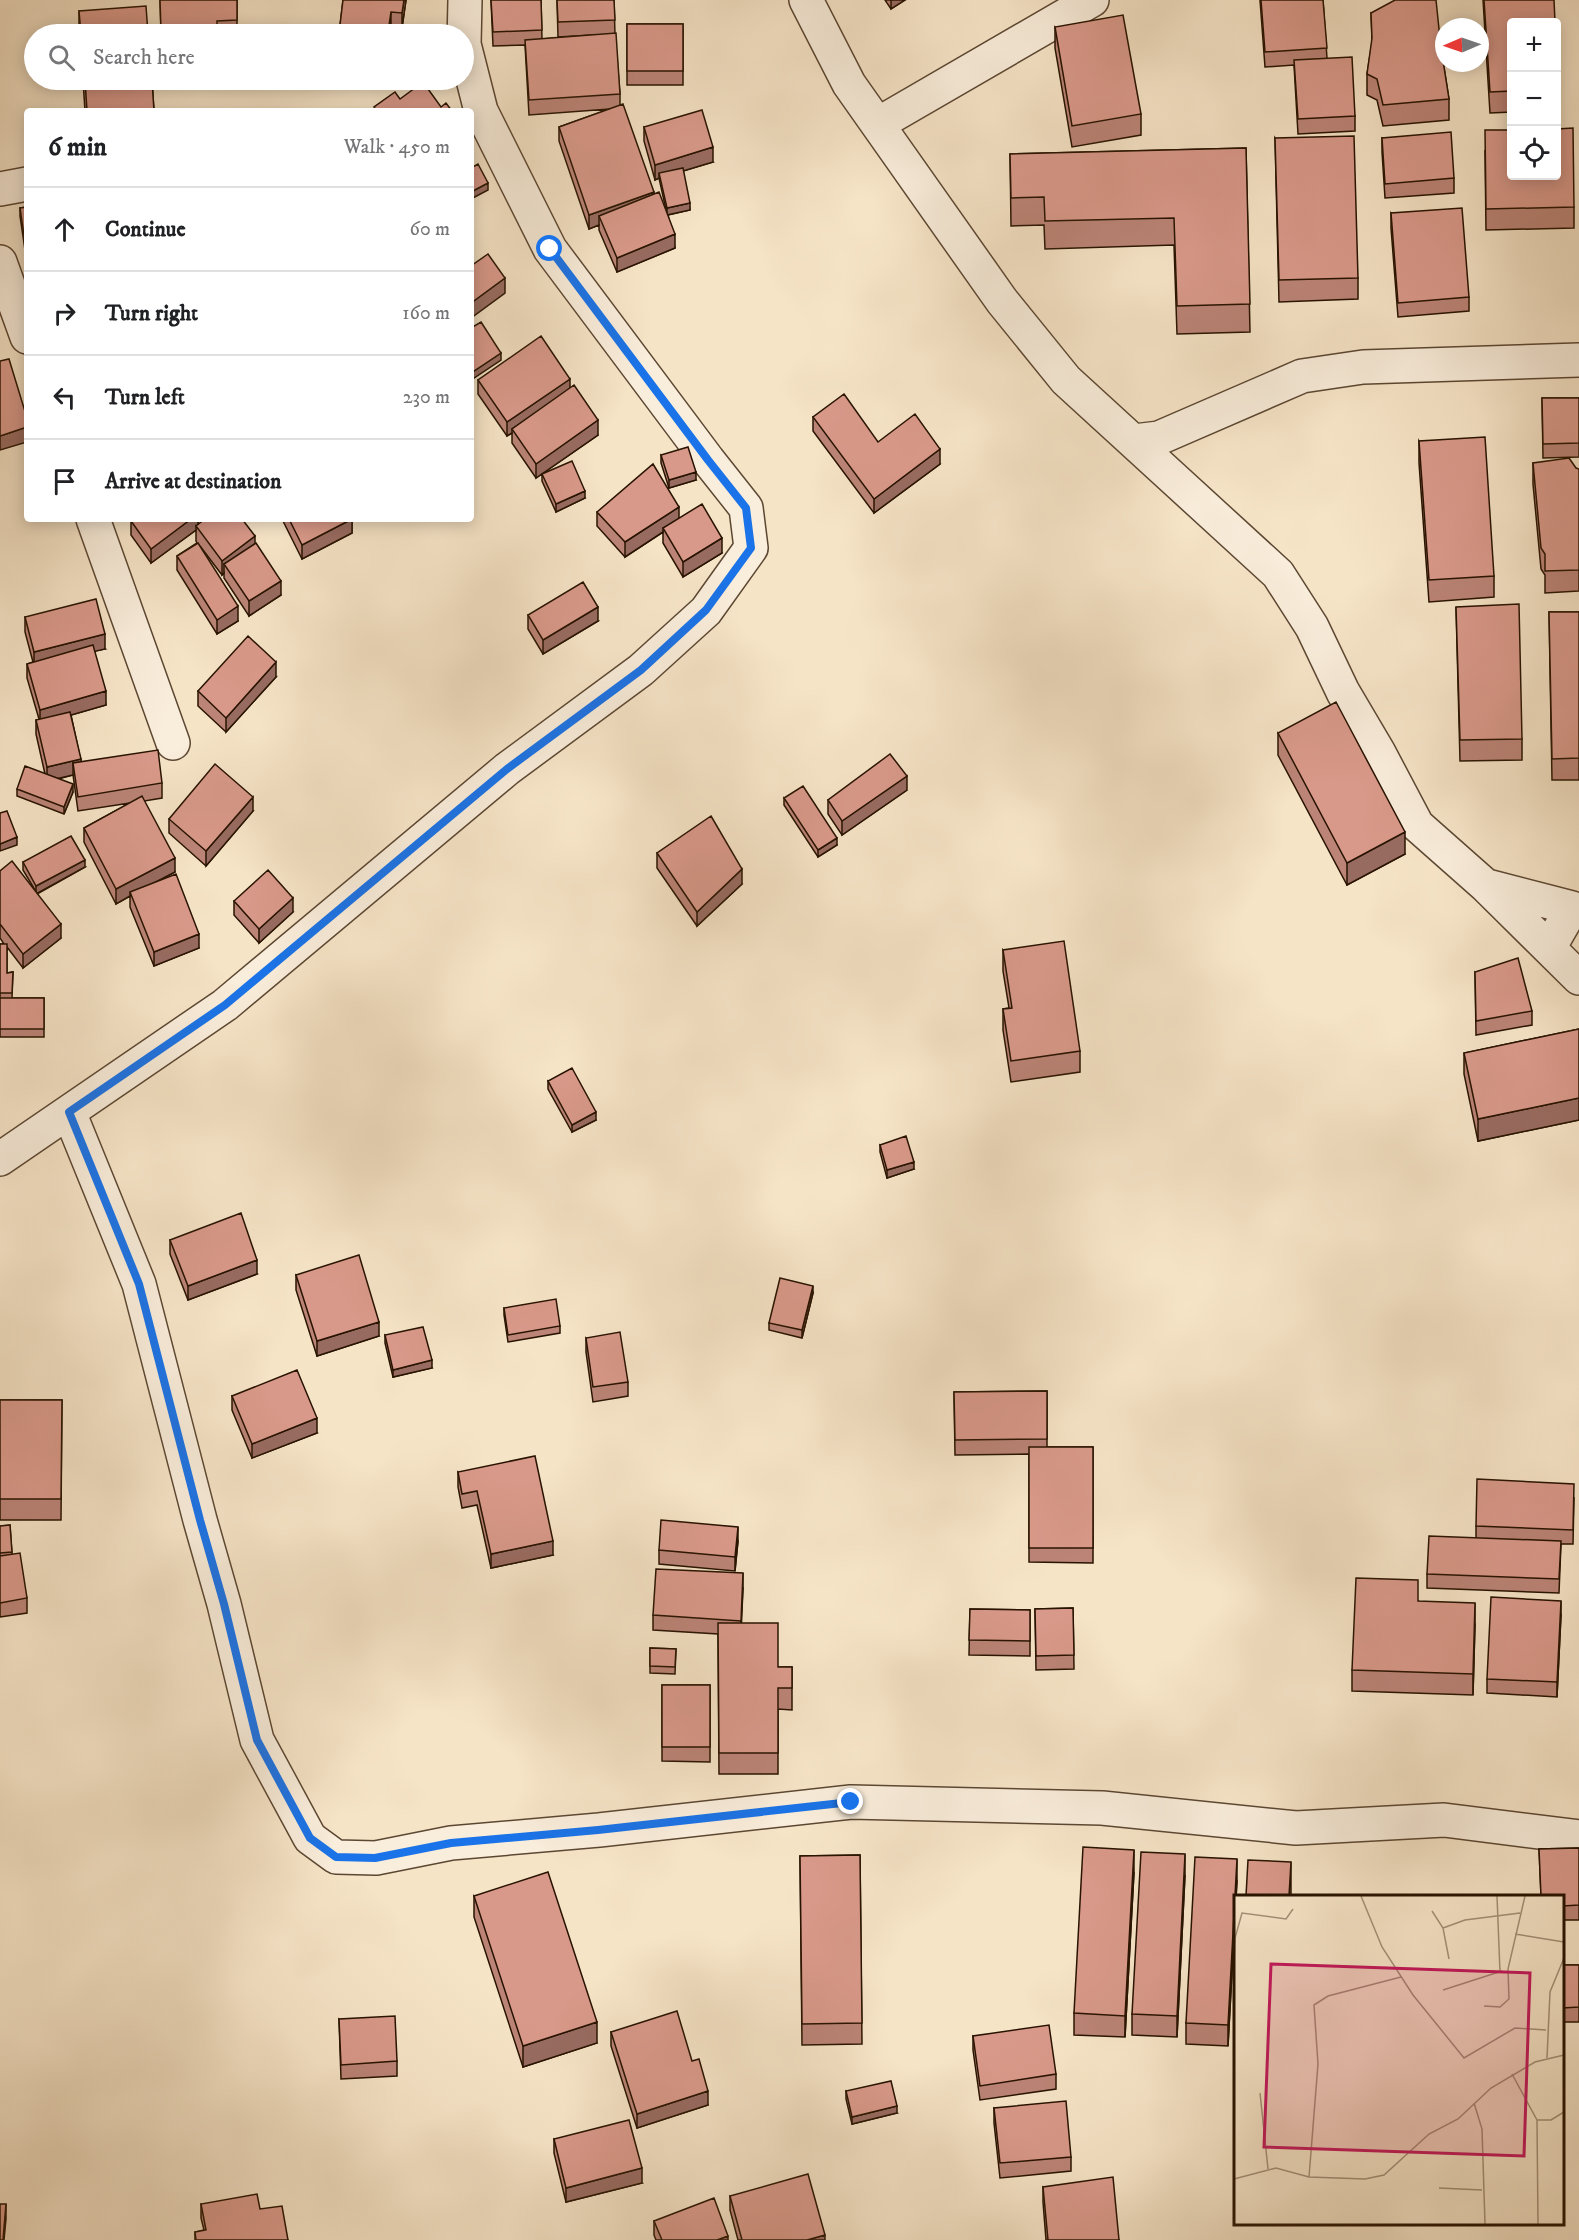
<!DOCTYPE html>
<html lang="en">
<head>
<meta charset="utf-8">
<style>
  :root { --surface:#fff; --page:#f2f2f2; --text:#202124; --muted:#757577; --line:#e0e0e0 }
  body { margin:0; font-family:"IM FELL DW Pica",serif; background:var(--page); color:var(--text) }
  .controls { position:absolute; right:18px; top:18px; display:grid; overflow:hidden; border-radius:6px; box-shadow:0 3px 15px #0003 }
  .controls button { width:54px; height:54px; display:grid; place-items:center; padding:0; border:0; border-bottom:2px solid var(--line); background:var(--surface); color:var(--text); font:30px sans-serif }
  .compass { position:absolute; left:1435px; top:18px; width:54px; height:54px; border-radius:50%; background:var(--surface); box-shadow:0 3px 15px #0003; rotate:268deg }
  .stop { position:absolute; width:18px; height:18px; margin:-14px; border:4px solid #1a73e8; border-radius:50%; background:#fff }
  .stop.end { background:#1a73e8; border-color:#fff; box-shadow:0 2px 6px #0008 }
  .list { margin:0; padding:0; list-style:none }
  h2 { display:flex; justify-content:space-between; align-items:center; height:78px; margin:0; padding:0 24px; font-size:26px }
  h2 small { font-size:20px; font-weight:400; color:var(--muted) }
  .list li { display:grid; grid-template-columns:39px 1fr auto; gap:18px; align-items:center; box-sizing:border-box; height:84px; padding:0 24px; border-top:2px solid var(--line) }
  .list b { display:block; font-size:22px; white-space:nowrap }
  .list em { font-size:20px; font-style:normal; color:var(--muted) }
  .icon { flex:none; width:33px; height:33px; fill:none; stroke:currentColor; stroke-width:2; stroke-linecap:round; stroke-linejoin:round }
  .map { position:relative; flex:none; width:1579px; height:2240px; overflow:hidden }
  .search { position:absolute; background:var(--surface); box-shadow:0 3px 15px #0003; left:24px; top:24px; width:450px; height:66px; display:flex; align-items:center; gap:15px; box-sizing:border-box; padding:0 21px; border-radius:33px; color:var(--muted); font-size:22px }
  .panel { position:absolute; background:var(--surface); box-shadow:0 3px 15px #0003; left:24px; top:108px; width:450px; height:414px; border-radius:6px }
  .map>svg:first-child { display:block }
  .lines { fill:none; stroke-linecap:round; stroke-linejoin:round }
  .street-casing { stroke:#5c4732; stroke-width:36 }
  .street { stroke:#f9eddb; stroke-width:33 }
  .wall { fill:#bb8477; stroke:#281301; stroke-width:1.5 }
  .shaded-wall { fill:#986b61; stroke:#281301; stroke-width:1.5 }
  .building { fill:#d9998a; stroke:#281301; stroke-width:1.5 }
  .route { stroke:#1a73e8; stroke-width:8 }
  .inset-road { fill:none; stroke:#a49078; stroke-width:1.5 }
  .view { fill:#c2185b; fill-opacity:0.15; stroke:#c2185b; stroke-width:3 }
  .inset-edge { fill:none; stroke:#281301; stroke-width:3 }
</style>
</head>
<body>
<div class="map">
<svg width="1579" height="2240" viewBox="0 0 1579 2240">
  <rect width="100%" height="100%" fill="#f6e4c7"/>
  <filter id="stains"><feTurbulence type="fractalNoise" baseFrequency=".00333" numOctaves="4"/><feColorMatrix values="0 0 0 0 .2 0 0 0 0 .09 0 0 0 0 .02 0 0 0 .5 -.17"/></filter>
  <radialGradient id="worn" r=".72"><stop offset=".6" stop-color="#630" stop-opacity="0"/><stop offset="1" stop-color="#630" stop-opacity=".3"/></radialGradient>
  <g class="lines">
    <!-- street casing -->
    <g class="street-casing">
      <path id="street" d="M806,0L849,84L1002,301L1066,380L1278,574L1312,627L1343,692L1379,753L1417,825L1486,886L1579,978
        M878,124L1092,0
        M0,189L27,184
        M0,262L27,337
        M1134,441L1159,438L1302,376L1363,367L1579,360
        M93,519L173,743
        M1487,886L1572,908L1549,948
        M69,1112L139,1284L200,1520L224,1604L257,1740L310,1838L336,1857L376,1858L451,1843L599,1830L851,1802L1102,1808L1296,1828L1444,1820L1579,1837
        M0,1159L225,1005L507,769L641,670L706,611L751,548L746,508L708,460L550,249L481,111L464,44L465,0"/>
    </g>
    <!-- street -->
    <use href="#street" class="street"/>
  </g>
  <!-- wall -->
  <path class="wall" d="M160,0H237V34H161Z
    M343,0H406L402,28L391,26L390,34H340V25Z
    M491,0H541L542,39L593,35L558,37L557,0H614L615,34L620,94V105L654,194L666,210L659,178L655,180L644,141V127L713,162L683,171L690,210L668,215L675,248L617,272L599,230V225L589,229L559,141V127L610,109L529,115L525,45L493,46Z
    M885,0H905L891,9Z
    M1260,0H1323L1327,58L1355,116V131L1298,134L1294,65L1265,67Z
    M1483,0H1554L1512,22V112L1490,113Z
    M79,11L148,34H79Z
    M1371,13L1441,48L1449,99V120L1383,126L1377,100L1367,95V74L1372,42Z
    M627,24H683V85H627Z
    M1055,27L1141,114V135L1072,147L1055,48Z
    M1557,49L1559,88V110H1557Z
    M83,80H152L154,111H85Z
    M233,80H275V82L233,85Z
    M1275,138L1358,278V299L1279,302Z
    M1382,138L1454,178V193L1385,198L1382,152Z
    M1246,148L1250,332L1177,334L1174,245L1045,249L1044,225L1011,226L1010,154Z
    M1485,151L1574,207V228L1486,230Z
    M27,207V249L25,250L20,216V208Z
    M1391,213L1469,297V311L1398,317L1391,228Z
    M478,380L570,388L598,435L536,478L512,443V433L507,436L478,394Z
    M1542,398H1579V457L1543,458Z
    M813,417L878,442L940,464L874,513L813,431Z
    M1419,441L1494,576V597L1429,602L1419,463Z
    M661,455L696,480L669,488L661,463Z
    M1533,463L1579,469V591L1545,593V575L1541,569L1533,484Z
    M542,474L585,498L556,512L542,481Z
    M597,512L679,518L722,553L683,577L663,543V532L625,557L597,526Z
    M198,519V524L255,544L281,595L249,616L224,578V573L222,575L200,546L238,621L217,634L177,570V556L197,543L196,541V530L151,563L131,535V521Z
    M282,519H352V533L302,559Z
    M1456,607L1522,739V760L1460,761Z
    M1549,612H1579V780H1552Z
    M528,615L598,621L543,654L528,629Z
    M25,617L105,649L94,651L106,705L71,715L81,762L162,783V798L144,801L175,872L154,883L199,948L154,966L130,907V896L116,904L84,842V828L130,803L78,811L73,775L58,779L73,792L64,814L17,796V789L45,774L36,734V720L39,719L27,678V664L33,662L25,632Z
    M276,677L226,732L198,706V691Z
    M1278,733L1405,854L1347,885L1278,755Z
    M907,790L842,835L828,814V800Z
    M784,798L837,845L818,857L784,805Z
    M253,811L206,866L169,833V819Z
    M657,853L742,884L697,926L657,868Z
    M23,862L85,867L37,894L61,938L23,968L7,947V973L13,972L12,998H44V1037H0V944H4L0,938V871L35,890L23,870Z
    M234,901L293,912L259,943L234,915Z
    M1003,950L1080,1051V1072L1011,1082L1003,1030V1009L1009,1008L1003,971Z
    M1475,972L1532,1011V1025L1476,1035Z
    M1579,1029V1120L1478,1141L1464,1074V1053Z
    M548,1081L596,1120L572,1132L548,1089Z
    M880,1145L914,1169L887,1178L880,1152Z
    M170,1240L257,1274L188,1300L170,1254Z
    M296,1275L379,1336L317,1356L296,1290Z
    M813,1293L802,1338L769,1330V1323Z
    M504,1308L560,1326V1333L508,1342L504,1315Z
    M385,1335L432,1368L393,1377L385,1343Z
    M586,1338L628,1382V1396L593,1402L586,1352Z
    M1047,1391V1447H1093V1563L1029,1562V1454L955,1455L954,1392Z
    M232,1396L317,1433L252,1458L232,1410Z
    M0,1400H62L61,1520H0Z
    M458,1472L553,1555L491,1568L477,1505L462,1508L458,1487Z
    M1574,1498L1573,1544H1561L1559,1593L1427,1588V1574L1476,1538V1526Z
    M10,1525L12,1554L27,1598V1613L0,1617V1526Z
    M738,1541L735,1571L659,1564V1550Z
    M743,1588L741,1623L778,1667H792V1710L778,1709V1774H719L718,1634L653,1630V1615Z
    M1418,1601L1475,1624L1473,1695L1352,1691V1670Z
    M1073,1608L1074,1669L1036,1670L1035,1609Z
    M970,1609L1030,1610V1656L969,1655Z
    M1561,1615L1557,1697L1487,1693V1679Z
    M650,1648L676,1649L675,1674L650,1673Z
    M662,1685H710V1762L662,1761Z
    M1579,1848V1920H1563V1896H1541L1539,1849Z
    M860,1855L862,2044L802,2045L800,1856Z
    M1134,1872L1125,2037L1074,2035V2013Z
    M1185,1875L1177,2037L1132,2035V2014Z
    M1237,1880L1228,2046L1186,2044V2023Z
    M474,1896L597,2043L523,2067L474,1917Z
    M1563,1965H1579V2022H1563Z
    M339,2019L397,2061V2076L341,2079Z
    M611,2032L692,2061L708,2105L637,2128L611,2046Z
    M973,2036L1056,2074V2089L980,2100L973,2050Z
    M846,2091L897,2113L852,2124L846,2099Z
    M994,2108L1071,2157V2171L1000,2178L994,2123Z
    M554,2139L642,2183L566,2202L554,2153Z
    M1043,2187L1119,2240H1046L1043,2202Z
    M730,2196L825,2240H738L730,2210Z
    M201,2204L260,2209L288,2240H195V2232L204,2230L201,2218Z
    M654,2221L728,2240H656L654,2235Z"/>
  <!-- shaded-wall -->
  <path class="shaded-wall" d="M404,0H406L402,28V13Z
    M891,0H905L891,9Z
    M391,12V26L390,34H388Z
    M713,147V162L660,178L659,173V178L655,180V165Z
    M488,183V190L471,199V192Z
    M654,192V206L599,216V225L589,229V215Z
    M690,203V210L667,215V208Z
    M675,234V248L617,272V258Z
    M505,278V293L471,318V303Z
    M501,353V360L471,380V373Z
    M570,379V393L512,429V433L507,436V422Z
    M598,420V435L536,478V464Z
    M27,427V442L0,450V436Z
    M940,449V464L874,513V499Z
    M696,472V480L669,488V480Z
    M585,491V498L556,512V504Z
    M679,507V521L663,528V532L625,557V542Z
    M191,519H198V528L196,526V530L151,563V549Z
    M352,519V533L302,559V545Z
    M255,536V551L224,564V573L222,575V561Z
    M722,538V553L683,577V562Z
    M281,581V595L249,616V601Z
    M238,606V621L217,634V620Z
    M598,607V621L543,654V640Z
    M105,634V649L34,666V652Z
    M276,662V677L226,732V718Z
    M106,691V705L40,724V710Z
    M81,759V773L73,763V775L47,781V767Z
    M907,776V790L842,835V821Z
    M73,784V792L64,814V807Z
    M253,797V811L206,866V851Z
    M1405,832V854L1347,885V863Z
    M17,837V845L0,851V844Z
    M837,838V845L818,857V850Z
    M175,858V872L131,895L130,892V896L116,904V889Z
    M85,860V867L36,894V886Z
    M742,869V884L697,926V912Z
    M293,898V912L259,943V929Z
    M61,924V938L23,968V954Z
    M199,934V948L154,966V952Z
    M1579,1098V1120L1478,1141V1119Z
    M596,1112V1120L572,1132V1125Z
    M914,1162V1169L887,1178V1170Z
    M257,1260V1274L188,1300V1286Z
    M813,1286V1293L802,1338V1330Z
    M379,1322V1336L317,1356V1341Z
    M432,1360V1368L393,1377V1370Z
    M317,1418V1433L252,1458V1444Z
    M738,1527V1541L735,1571V1557Z
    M553,1541V1555L491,1568V1554Z
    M743,1573V1588L741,1635V1621Z
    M1561,1601V1615L1557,1697V1682Z
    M1475,1603V1624L1473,1695V1674Z
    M1134,1850V1872L1125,2037V2016Z
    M1185,1854V1875L1177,2037V2016Z
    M1237,1859V1880L1228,2046V2025Z
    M1291,1862V1896H1289Z
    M597,2022V2043L523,2067V2046Z
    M708,2091V2105L637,2128V2114Z
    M897,2106V2113L852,2124V2117Z
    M642,2168V2183L566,2202V2188Z
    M6,2204V2219L4,2240H3Z
    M825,2235V2240H807Z
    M728,2236V2240H717Z"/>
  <!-- building -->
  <path class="building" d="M160,0H237V20L217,21V29L161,30Z
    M343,0H404L402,13L391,12L388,32L340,25Z
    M491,0H541L542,30L493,32Z
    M557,0H614L615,20L558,22Z
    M1261,0H1323L1327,48L1265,52Z
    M1395,0H1436L1441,48L1449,99L1383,105L1377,79L1367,74L1372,38L1371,13Z
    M1484,0H1554L1555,22H1512V91L1490,92Z
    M146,6L148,34H81L79,11Z
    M1123,15L1141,114L1072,126L1055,27Z
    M627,24H683V71H627Z
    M616,33L620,94L529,100L525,40Z
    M1557,49L1559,88H1557Z
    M1352,57L1355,116L1298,119L1294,60Z
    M85,80H152L154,111H87Z
    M423,82L441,107L446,103L452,111H377L374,107L395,92L400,99Z
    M623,104L654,192L589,215L559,127Z
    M702,110L713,147L655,165L644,127Z
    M1573,128L1574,207L1486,209L1485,130H1512V176H1557V129Z
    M1451,132L1454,178L1385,184L1382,138Z
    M1354,136L1358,278L1279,280L1275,138Z
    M1246,148L1250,304L1177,306L1174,218L1045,221L1044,197L1011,198L1010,154Z
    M478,164L488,183L471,192V168Z
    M683,168L690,203L667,208L659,173Z
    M659,192L675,234L617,258L599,216Z
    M27,207V242H25L20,208Z
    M1462,208L1469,297L1398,303L1391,213Z
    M488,254L505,278L471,303V266Z
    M481,322L501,353L471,373V328Z
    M541,336L570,379L507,422L478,380Z
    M9,359L27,418V427L0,436V361Z
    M574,385L598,420L536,464L512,429Z
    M844,394L878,442L915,414L940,449L874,499L813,417Z
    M1542,398H1579V443L1543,444Z
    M1485,437L1494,576L1429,580L1419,441Z
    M688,447L696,472L669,480L661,455Z
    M1569,458L1576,468L1579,469V570L1545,571V554L1541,548L1533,463Z
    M572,461L585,491L556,504L542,474Z
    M653,464L679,507L625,542L597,512Z
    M702,504L722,538L683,562L663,528Z
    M133,519H191L151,549L131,521Z
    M205,519H242L255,536L222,561L196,526Z
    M289,519H352L302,545Z
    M198,543L238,606L217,620L177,556Z
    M256,543L281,581L249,601L224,564Z
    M583,582L598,607L543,640L528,615Z
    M96,599L105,634L34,652L25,617Z
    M1519,604L1522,739L1460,740L1456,607Z
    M1549,612H1579V758L1552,759Z
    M248,636L276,662L226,718L198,691Z
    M93,645L106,691L40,710L27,664Z
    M1336,702L1405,832L1347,863L1278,733Z
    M70,712L81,759L47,767L36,720Z
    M158,750L162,783L78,797L73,763Z
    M890,754L907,776L842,821L828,800Z
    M215,764L253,797L206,851L169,819Z
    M25,766L73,784L64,807L17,789Z
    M803,786L837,838L818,850L784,798Z
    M142,796L175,858L116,889L84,828Z
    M7,811L17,837L0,844V813Z
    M711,816L742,869L697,912L657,853Z
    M71,836L85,860L36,886L23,862Z
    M12,861L61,924L23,954L0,924V871Z
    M268,870L293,898L259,929L234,901Z
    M176,874L199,934L154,952L130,892Z
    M1064,941L1080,1051L1011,1061L1003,1009L1012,1008L1003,950Z
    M0,944H7V973L13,972L12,993H0Z
    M1518,958L1532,1011L1476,1021L1475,972Z
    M0,998H44V1029H0Z
    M1579,1029V1098L1478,1119L1464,1053Z
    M572,1068L596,1112L572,1125L548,1081Z
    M906,1136L914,1162L887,1170L880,1145Z
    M241,1213L257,1260L188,1286L170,1240Z
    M359,1255L379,1322L317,1341L296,1275Z
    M780,1278L813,1286L802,1330L769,1323Z
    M556,1299L560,1326L508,1335L504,1308Z
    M423,1327L432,1360L393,1370L385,1335Z
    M620,1332L628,1382L593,1387L586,1338Z
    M297,1370L317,1418L252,1444L232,1396Z
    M1047,1391V1439L955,1440L954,1392Z
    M0,1400H62L61,1499H0Z
    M1029,1447H1093V1548H1029Z
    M535,1456L553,1541L491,1554L477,1491L462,1494L458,1472Z
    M1477,1479L1574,1484L1573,1530L1476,1526Z
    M661,1520L738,1527L735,1557L659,1550Z
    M10,1525L12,1552L0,1553V1526Z
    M1429,1536L1561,1541L1559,1579L1427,1574Z
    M20,1553L27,1598L0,1603V1556Z
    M656,1569L743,1573L741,1621L653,1615Z
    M1356,1578L1418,1580V1601L1475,1603L1473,1674L1352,1670Z
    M1491,1597L1561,1601L1557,1682L1487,1679Z
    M1073,1608L1074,1655L1036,1656L1035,1609Z
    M970,1609L1030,1610V1641L969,1640Z
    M718,1623H778V1667H792V1688H778V1753H719Z
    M650,1648L676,1649L675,1667L650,1666Z
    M662,1685H710V1747H662Z
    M1083,1847L1134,1850L1125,2016L1074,2013Z
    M1579,1848V1905L1563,1906V1896H1541L1539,1849Z
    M1141,1852L1185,1854L1177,2016L1132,2014Z
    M860,1855L862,2023L802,2024L800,1856Z
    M1195,1857L1237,1859L1228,2025L1186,2023Z
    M1248,1860L1291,1862L1289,1896H1246Z
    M548,1872L597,2022L523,2046L474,1896Z
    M1563,1965H1579V2007L1563,2008Z
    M677,2011L692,2061L699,2059L708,2091L637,2114L611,2032Z
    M395,2016L397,2061L341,2065L339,2019Z
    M1049,2025L1056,2074L980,2086L973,2036Z
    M891,2081L897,2106L852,2117L846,2091Z
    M1066,2101L1071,2157L1000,2163L994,2108Z
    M629,2120L642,2168L566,2188L554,2139Z
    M808,2174L825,2235L807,2240H742L730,2196Z
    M1113,2177L1119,2240H1048L1043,2187Z
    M257,2194L260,2209L282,2206L288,2240H196L195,2232L206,2230L201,2204Z
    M714,2198L728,2236L717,2240H662L654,2221Z
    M0,2204H6L3,2240H0Z"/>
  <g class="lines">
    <!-- route -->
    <path class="route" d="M550,249L708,460L746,508L751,548L706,610L641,670L507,769L225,1005L69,1112L139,1284L200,1520L224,1604L257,1740L310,1838L336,1857L375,1858L451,1843L598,1830L851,1802"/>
  </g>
  <!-- overview -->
  <g transform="translate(1234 1895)">
    <rect width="330" height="330" fill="#f6e4c7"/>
    <path class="inset-road" d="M127,1L148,52L179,100L230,163L281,133L312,135M263,1L266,77M198,16L209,33L215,64M209,33L231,25L286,18M281,39L330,47M0,72L1,43L8,18L52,24L59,14M209,95L268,76M250,111L266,112L275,104L274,74L291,1M313,163L316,97L330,63M278,179L303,225M26,198L34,274M240,208L248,234L251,329M75,282L84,169L80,110L94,101L167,82M0,284L42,273L75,282L131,284L150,280L195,239L224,224L257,193L301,167L330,160M205,293L248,295M304,329L303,225H317L330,217"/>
    <path class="view" d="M37,69L296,78L290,261L30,252Z"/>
    <rect width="330" height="330" class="inset-edge"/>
  </g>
  <rect width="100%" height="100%" filter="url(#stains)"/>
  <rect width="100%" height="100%" fill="url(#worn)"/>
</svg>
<div class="controls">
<button>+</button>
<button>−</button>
<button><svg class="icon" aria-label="locate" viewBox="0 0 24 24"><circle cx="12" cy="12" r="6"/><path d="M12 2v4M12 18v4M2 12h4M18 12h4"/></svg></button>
</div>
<svg class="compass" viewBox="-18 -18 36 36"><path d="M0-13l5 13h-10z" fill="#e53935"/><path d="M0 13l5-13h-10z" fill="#757577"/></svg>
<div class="stop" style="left:550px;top:249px"></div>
<div class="stop end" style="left:851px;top:1802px"></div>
<div class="search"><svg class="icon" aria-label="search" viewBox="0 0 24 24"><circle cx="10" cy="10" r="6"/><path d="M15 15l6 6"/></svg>Search here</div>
<section class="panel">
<h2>6 min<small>Walk · 450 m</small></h2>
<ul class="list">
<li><svg class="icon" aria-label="ahead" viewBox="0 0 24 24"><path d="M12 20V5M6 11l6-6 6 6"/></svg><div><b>Continue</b></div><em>60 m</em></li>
<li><svg class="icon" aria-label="right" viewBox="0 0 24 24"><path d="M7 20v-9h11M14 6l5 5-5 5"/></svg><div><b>Turn right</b></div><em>160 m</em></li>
<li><svg class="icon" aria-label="left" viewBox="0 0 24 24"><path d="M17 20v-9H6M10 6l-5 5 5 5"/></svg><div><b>Turn left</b></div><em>230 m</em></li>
<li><svg class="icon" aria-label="arrive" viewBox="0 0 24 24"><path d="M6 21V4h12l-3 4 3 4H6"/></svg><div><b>Arrive at destination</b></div></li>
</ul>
</section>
</div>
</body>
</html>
